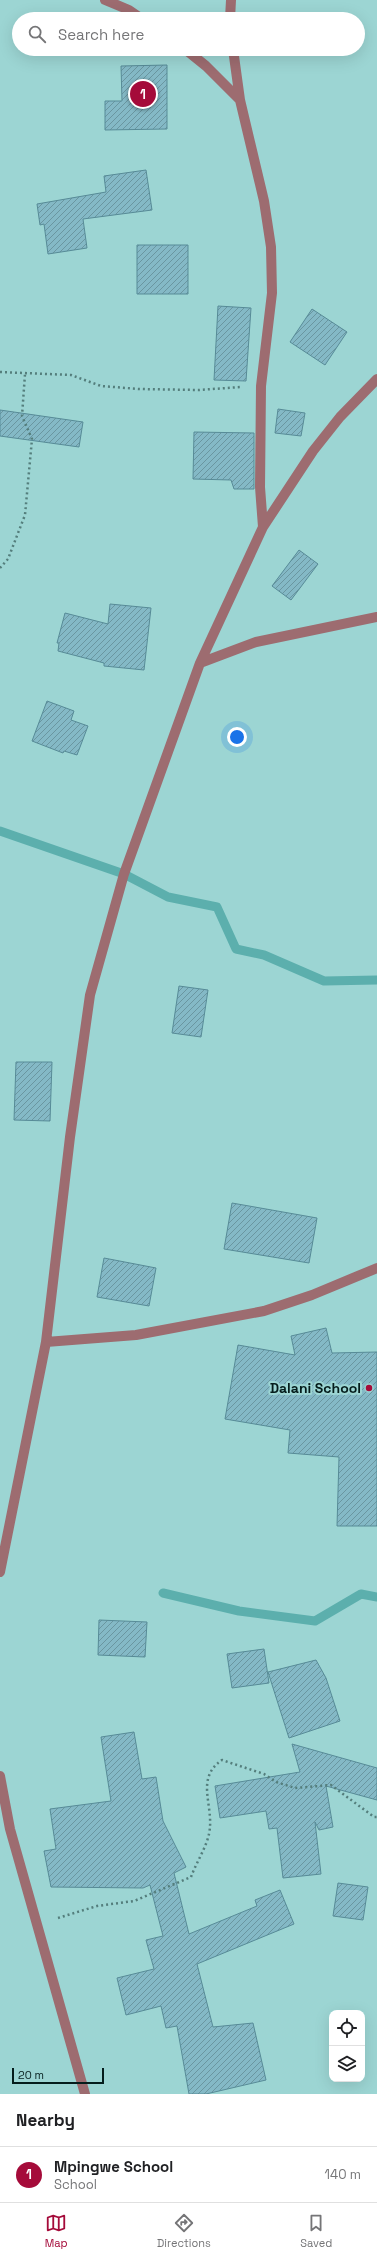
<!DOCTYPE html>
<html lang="en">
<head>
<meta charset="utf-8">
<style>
  :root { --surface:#fff; --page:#f2f2f2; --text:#202124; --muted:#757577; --line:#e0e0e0; --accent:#a50b3a }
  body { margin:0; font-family:"Space Grotesk",sans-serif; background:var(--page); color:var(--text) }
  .controls { position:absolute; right:12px; bottom:12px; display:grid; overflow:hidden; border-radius:8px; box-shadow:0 4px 16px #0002 }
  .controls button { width:36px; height:36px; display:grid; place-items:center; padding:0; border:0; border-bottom:1px solid var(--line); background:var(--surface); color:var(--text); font:20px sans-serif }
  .scale { position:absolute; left:12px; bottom:10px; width:92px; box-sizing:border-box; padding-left:4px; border:2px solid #051d1c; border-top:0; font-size:11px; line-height:14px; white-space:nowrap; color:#051d1c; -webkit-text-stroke:3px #9cd5d3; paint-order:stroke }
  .you { position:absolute; left:237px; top:737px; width:14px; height:14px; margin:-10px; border:3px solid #fff; border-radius:50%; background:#1a73e8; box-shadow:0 0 0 6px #1a73e833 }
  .badge { display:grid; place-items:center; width:26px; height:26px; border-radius:50%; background:var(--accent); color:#fff; font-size:13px; font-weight:700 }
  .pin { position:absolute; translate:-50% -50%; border:2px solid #fff; box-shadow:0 1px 4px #0006 }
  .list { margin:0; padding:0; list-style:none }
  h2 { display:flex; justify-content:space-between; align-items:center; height:52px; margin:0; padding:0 16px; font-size:17px }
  h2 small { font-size:13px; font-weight:400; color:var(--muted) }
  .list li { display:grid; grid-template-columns:26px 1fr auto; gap:12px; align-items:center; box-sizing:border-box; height:56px; padding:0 16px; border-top:1px solid var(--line) }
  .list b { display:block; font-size:15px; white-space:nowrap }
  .list p { margin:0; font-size:13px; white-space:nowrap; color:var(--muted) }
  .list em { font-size:13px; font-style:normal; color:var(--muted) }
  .icon { flex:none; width:22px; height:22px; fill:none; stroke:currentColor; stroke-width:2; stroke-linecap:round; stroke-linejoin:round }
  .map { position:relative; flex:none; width:377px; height:2094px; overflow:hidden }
  .search { position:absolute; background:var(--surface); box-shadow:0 4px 16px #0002; left:12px; right:12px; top:12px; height:44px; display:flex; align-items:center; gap:10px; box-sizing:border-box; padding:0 14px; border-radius:22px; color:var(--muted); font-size:15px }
  .sheet { height:108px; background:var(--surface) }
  nav { display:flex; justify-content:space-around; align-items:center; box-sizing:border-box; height:56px; border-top:1px solid var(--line); background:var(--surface); font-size:11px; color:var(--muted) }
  nav a { display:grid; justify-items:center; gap:2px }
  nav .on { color:var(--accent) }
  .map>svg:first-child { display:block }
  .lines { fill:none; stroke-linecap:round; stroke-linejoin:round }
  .stream { stroke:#5cafad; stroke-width:9 }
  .building { fill:url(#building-hatch); stroke:#578b97 }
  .path { stroke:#547e7c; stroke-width:2.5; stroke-dasharray:2 3; stroke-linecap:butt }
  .minor { stroke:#9d6c70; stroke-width:10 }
  .poi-dot { fill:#a50b3a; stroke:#9cd5d3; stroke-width:1.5 }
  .labels { text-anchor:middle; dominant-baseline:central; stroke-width:4; stroke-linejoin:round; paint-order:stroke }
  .poi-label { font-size:14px; font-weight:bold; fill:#051d1c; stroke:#9cd5d3; text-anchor:end }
</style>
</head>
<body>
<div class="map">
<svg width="377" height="2094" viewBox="0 0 377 2094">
  <defs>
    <pattern id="building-hatch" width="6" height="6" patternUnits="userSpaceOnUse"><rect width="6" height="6" fill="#84b9c6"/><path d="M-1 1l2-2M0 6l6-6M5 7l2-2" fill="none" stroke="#6a96a0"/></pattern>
  </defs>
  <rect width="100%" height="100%" fill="#9cd5d3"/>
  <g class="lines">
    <!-- stream -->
    <path class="stream" d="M0,831L124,874L168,897L217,907L236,949L264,955L324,981L377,980
      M163,1593L239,1611L315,1621L361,1594L377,1597"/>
  </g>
  <!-- building -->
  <path class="building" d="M167,65V129L105,130V101H122L121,66Z
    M146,170L152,210L83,219L87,248L48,254L44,224L40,225L37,204L106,192L104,176Z
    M137,245H188V294H137Z
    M218,306L251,308L246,381L214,380Z
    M312,309L347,332L325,365L290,342Z
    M278,409L305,413L301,436L275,433Z
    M0,410L83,422L79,447L0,436Z
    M194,432L254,433V489H234L231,480L193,479Z
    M299,550L318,564L291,600L272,586Z
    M110,604L151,608L144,670L104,666V663L58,651L59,643H57L65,613L108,624Z
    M47,701L74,711L71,720L88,726L77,755L64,751L63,753L32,741Z
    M179,986L208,990L201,1037L172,1033Z
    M16,1062H52L50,1121L14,1120Z
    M232,1203L317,1218L309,1263L224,1249Z
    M104,1258L156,1268L149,1306L97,1297Z
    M326,1328L332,1353L377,1352V1526H337L339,1457L288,1453L290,1430L225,1419L238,1345L295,1355L291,1336Z
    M99,1620L147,1622L145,1657L98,1655Z
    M264,1649L269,1683L232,1688L227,1654Z
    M316,1660L326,1678L340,1721L289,1738L268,1672Z
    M134,1732L142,1779L156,1777L163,1821L186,1867L174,1873L189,1934L257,1906L255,1900L280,1890L294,1924L197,1964L213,2027L253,2023L266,2080L206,2094H189L177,2026L166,2028L161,2006L126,2015L117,1978L154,1969L146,1940L163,1936L150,1885L143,1888L51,1887L44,1851L56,1849L50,1809L111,1801L101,1737Z
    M292,1744L377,1768V1800L326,1786L333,1827L319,1830L315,1822L321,1874L283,1878L277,1828L269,1829L266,1811L220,1818L215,1786L300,1772Z
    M338,1883L368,1887L363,1920L333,1916Z"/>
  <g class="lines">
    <!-- path -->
    <path class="path" d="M0,372L71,375L101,386L139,389L199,390L241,387
      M0,568L8,559L25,515L32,439L22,416L25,374
      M58,1918L97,1906L134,1901L191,1877C196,1863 206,1848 209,1834C215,1806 194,1779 222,1760L264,1774L276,1782L295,1788L331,1785L374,1817H377"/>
    <!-- minor -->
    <path class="minor" d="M105,0L129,10L142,19
      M230,19L231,0
      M185,49L206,66L240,100
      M233,49L240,100L264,201L271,247L272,293L261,386L260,487L263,527
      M200,663L256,642L377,617
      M46,1342L136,1335L264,1311L312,1295L377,1268
      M0,1572L46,1342L70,1137L90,995L124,874L200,663L263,527L313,451L340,417L377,379
      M0,1776L10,1829L85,2094"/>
  </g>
  <!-- markers -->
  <circle class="poi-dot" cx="369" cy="1388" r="4"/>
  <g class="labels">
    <!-- poi labels -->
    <g class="poi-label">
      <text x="361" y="1388">Dalani School</text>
    </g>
  </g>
</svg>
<div class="controls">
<button><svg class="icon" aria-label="locate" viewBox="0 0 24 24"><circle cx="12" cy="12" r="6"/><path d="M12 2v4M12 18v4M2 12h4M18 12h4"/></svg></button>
<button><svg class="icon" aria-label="layers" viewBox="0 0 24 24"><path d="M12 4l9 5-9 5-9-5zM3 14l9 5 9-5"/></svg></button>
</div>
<div class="scale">20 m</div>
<div class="you"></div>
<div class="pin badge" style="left:143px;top:94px">1</div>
<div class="search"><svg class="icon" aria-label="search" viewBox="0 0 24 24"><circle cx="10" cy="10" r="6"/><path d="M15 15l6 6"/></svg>Search here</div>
</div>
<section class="sheet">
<h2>Nearby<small></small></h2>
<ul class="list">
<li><span class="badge">1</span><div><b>Mpingwe School</b><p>School</p></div><em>140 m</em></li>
</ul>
</section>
<nav>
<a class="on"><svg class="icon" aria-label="map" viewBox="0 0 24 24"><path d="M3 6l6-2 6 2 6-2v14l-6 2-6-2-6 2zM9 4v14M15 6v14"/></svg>Map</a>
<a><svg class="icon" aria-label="directions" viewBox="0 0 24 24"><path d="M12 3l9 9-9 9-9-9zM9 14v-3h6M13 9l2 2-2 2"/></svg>Directions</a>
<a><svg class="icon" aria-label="saved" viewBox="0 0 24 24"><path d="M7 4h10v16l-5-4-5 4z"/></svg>Saved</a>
</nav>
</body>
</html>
